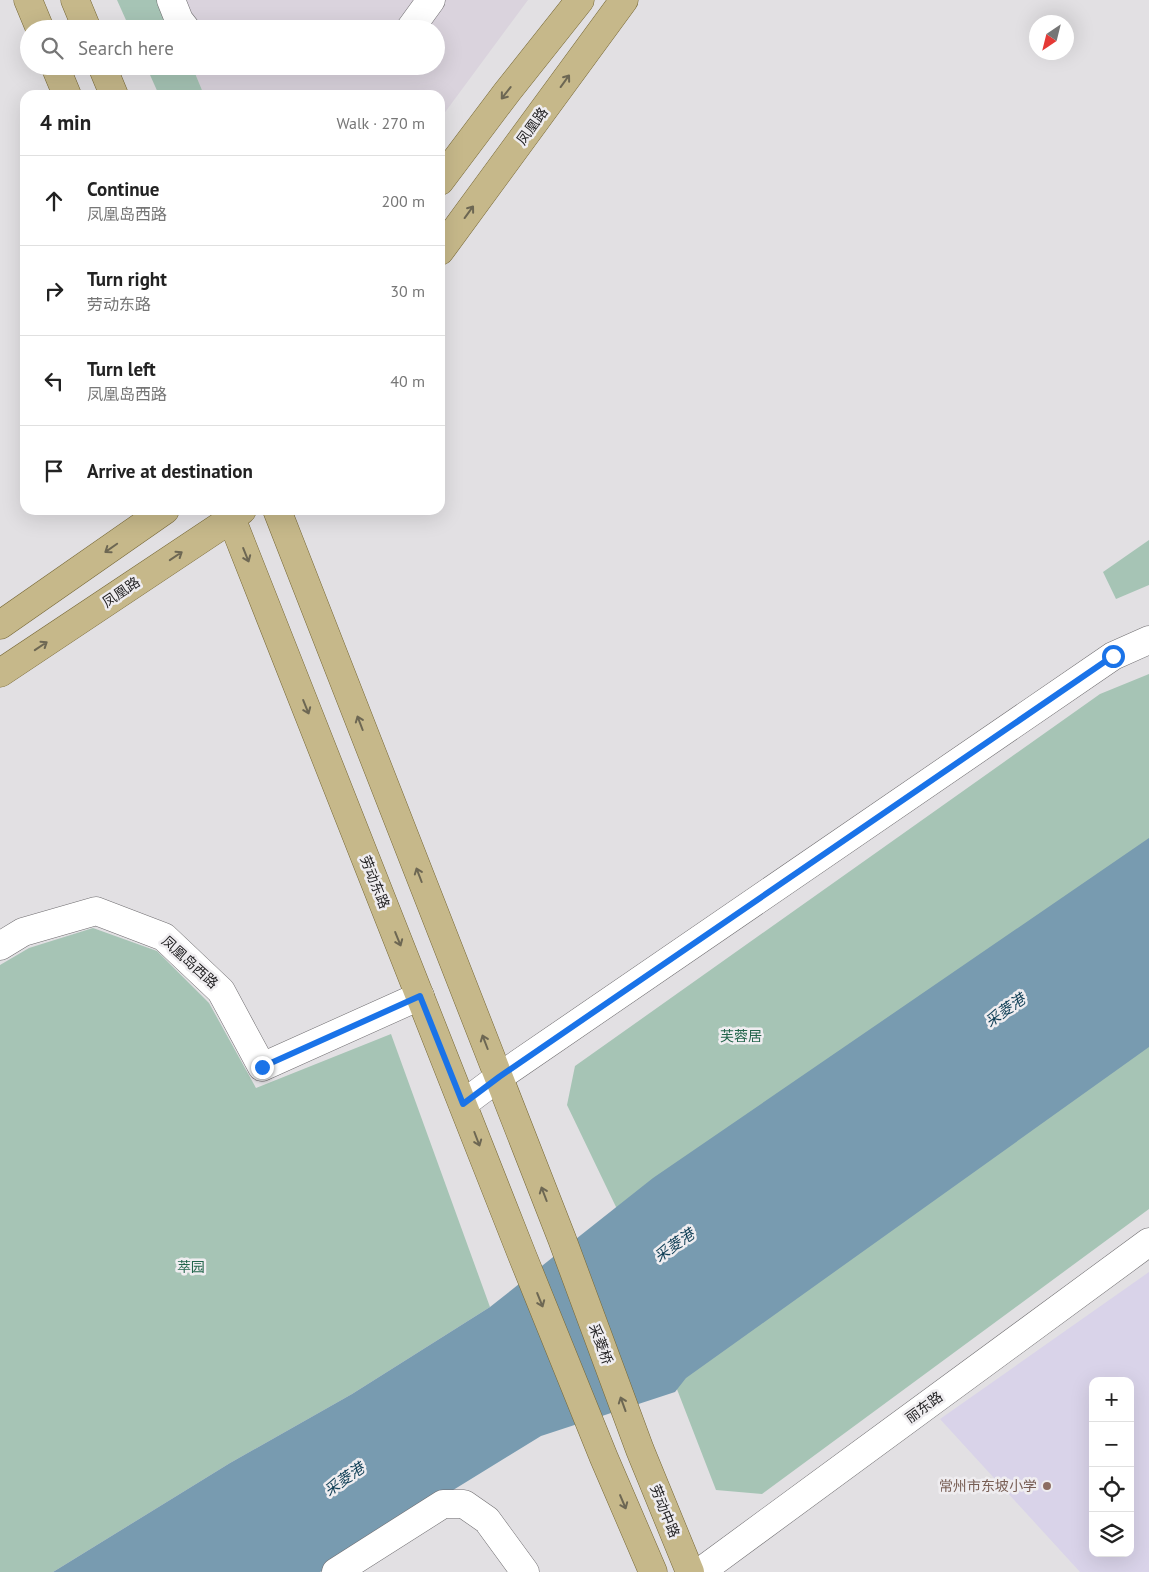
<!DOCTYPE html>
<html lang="en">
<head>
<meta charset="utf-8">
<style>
  :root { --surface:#fff; --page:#f2f2f2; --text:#222; --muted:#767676; --line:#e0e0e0 }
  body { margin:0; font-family:"PT Sans","Noto Sans SC",sans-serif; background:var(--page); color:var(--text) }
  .controls { position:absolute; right:15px; bottom:15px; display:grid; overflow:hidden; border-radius:10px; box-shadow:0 5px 20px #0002 }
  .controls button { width:45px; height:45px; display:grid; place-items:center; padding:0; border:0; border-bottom:1px solid var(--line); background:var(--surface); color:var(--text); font:25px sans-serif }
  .compass { position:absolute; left:1029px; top:15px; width:45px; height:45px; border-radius:50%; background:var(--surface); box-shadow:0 5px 20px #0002; rotate:215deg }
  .stop { position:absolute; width:15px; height:15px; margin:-11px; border:4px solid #1a73e8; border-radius:50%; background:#fff }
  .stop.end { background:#1a73e8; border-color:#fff; box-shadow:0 1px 5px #0008 }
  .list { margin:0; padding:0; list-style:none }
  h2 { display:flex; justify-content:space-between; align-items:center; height:65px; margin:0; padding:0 20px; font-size:21px }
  h2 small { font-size:16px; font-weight:400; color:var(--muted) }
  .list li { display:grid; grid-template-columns:32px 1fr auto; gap:15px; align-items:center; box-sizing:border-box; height:90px; padding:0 20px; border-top:1px solid var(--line) }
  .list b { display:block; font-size:19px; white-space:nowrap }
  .list p { margin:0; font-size:16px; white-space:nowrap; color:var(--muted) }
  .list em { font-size:16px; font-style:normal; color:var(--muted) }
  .icon { flex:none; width:28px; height:28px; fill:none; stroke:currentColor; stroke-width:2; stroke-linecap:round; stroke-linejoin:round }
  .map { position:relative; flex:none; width:1149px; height:1572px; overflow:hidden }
  .search { position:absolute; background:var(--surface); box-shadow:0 5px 20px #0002; left:20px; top:20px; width:425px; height:55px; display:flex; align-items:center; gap:12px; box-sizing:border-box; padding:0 18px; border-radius:28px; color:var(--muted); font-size:19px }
  .panel { position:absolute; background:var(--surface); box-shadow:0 5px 20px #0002; left:20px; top:90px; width:425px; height:425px; border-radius:15px }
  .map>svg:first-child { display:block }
  .built { fill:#dad3dd }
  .education { fill:#d9d3e9; fill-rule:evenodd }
  .green { fill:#a6c4b5 }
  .water { fill:#789bb0 }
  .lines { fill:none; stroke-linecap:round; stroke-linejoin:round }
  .minor-casing { stroke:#6f6d70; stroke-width:29 }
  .major-casing { stroke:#756634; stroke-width:29 }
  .minor { stroke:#fff; stroke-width:28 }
  .major { stroke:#c6b88a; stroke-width:28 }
  .oneway { stroke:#6d6753 }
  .route { stroke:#1a73e8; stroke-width:6 }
  .education-dot { fill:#8d6e63; stroke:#efedf0; stroke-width:2 }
  .labels { text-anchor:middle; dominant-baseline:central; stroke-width:5; stroke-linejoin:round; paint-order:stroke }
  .street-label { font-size:14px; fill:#252426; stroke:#efedf0 }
  .park-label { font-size:14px; fill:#22644a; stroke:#efedf0 }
  .education-label { font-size:14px; fill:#785e54; stroke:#efedf0; text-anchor:end }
  .water-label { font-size:15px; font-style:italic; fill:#0f3e55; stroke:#efedf0 }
</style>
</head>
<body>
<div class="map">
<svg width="1149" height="1572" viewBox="0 0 1149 1572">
  <rect width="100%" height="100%" fill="#e2e0e3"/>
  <!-- built -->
  <path class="built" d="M163,0H528L443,115L440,114V95H204L192,66H436V29H175Z"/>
  <!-- education -->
  <path class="education" d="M1149,1272V1572H1080L940,1419ZM1093,1381H1130V1553H1093Z"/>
  <!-- green -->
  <path class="green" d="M117,0H163L175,29H130Z
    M146,66H192L204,95H159Z
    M1149,540V585L1116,599L1103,572Z
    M1149,674V864L629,1234L567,1105L575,1066L1100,694Z
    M93,928L157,951L209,1003L256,1088L391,1034L490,1307L352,1394L230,1463L53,1572H0V965L29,948Z
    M1149,1005V1209L762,1494L716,1490L661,1348Z"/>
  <!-- water -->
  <path class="water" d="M1149,838V1047L686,1378L675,1392L541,1436L320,1572H53L230,1463L352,1394L490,1307L653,1178Z"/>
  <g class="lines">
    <!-- minor casing -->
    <g class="minor-casing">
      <path id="minor" d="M171,0L179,20L186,29
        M410,29L431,0
        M0,946L23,932L96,911L164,937L221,991L262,1067L420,996
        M463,1104L499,1077L1113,656L1149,640
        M336,1572L443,1504H464L487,1520L525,1572
        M700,1572L1149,1242"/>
    </g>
    <!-- major casing -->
    <g class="major-casing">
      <path id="major" d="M28,0L40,29
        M75,0L87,29
        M55,66L67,95
        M102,66L114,95
        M440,181L507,92L580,0
        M440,251L624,0
        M228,510L522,1255L604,1458L653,1572
        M277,510L562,1239L640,1450L690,1572
        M0,625L165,510
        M0,673L231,519L242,510"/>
    </g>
    <!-- minor -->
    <use href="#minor" class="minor"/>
    <!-- major -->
    <use href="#major" class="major"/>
  </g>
  <!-- one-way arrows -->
  <defs><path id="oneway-shaft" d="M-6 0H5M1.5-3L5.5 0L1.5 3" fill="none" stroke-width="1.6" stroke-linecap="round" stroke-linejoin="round" transform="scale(1.25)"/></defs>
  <g class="oneway">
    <use href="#oneway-shaft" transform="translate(565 81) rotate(-54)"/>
    <use href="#oneway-shaft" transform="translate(506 93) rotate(128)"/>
    <use href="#oneway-shaft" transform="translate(469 212) rotate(-54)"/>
    <use href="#oneway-shaft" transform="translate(111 548) rotate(145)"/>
    <use href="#oneway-shaft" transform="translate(246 555) rotate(68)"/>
    <use href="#oneway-shaft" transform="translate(176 556) rotate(-34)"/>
    <use href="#oneway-shaft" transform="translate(41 646) rotate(-34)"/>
    <use href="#oneway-shaft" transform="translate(306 707) rotate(68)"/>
    <use href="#oneway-shaft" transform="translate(360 723) rotate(-111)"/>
    <use href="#oneway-shaft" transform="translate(419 875) rotate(-111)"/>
    <use href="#oneway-shaft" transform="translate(398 939) rotate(68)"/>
    <use href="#oneway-shaft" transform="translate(485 1042) rotate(-111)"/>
    <use href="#oneway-shaft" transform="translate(477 1139) rotate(69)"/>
    <use href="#oneway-shaft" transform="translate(544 1194) rotate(-111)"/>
    <use href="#oneway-shaft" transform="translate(540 1300) rotate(68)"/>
    <use href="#oneway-shaft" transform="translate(623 1404) rotate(-110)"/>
    <use href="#oneway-shaft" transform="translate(623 1502) rotate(67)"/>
  </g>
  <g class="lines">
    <!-- route -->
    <path class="route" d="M262,1067L420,996L463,1104L499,1077L1113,656"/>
  </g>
  <!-- markers -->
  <circle class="education-dot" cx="1047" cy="1486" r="5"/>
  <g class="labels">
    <!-- street labels -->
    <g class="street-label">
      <text transform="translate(532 126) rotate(-54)">凤凰路</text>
      <text transform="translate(121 592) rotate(-34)">凤凰路</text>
      <text transform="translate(375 882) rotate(68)">劳动东路</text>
      <text transform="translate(190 962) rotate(42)">凤凰岛西路</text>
      <text transform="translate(601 1344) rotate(70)">采菱桥</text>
      <text transform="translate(924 1407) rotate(-36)">丽东路</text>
      <text transform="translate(665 1511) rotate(68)">劳动中路</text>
    </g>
    <!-- park labels -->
    <g class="park-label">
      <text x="741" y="1036">芙蓉居</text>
      <text x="191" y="1267">萃园</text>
    </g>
    <!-- education labels -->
    <g class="education-label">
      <text x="1037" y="1486">常州市东坡小学</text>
    </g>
    <!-- water labels -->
    <g class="water-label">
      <text transform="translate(1005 1010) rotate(-35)">采菱港</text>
      <text transform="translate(674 1245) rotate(-35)">采菱港</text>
      <text transform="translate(344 1479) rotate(-35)">采菱港</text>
    </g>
  </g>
</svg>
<div class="controls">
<button>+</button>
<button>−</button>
<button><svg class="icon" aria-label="locate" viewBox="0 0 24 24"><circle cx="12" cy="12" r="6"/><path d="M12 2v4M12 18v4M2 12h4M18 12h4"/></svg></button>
<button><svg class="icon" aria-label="layers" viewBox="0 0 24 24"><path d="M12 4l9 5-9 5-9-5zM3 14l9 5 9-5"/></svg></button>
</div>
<svg class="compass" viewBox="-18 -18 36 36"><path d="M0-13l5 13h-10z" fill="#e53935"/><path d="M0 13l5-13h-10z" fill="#767676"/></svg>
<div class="stop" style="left:1113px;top:656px"></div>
<div class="stop end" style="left:262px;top:1067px"></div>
<div class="search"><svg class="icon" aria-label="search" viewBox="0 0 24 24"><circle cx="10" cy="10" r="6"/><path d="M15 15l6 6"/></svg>Search here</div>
<section class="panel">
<h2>4 min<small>Walk · 270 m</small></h2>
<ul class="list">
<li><svg class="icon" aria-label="ahead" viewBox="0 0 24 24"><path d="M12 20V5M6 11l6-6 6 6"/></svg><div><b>Continue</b><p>凤凰岛西路</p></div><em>200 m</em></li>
<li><svg class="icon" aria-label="right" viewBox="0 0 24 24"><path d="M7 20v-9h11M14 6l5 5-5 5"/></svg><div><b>Turn right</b><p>劳动东路</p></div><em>30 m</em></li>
<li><svg class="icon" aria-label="left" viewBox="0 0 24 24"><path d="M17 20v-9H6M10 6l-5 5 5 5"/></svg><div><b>Turn left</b><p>凤凰岛西路</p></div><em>40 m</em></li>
<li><svg class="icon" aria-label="arrive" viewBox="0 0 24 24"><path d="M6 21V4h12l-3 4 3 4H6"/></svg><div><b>Arrive at destination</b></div></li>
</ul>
</section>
</div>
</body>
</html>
